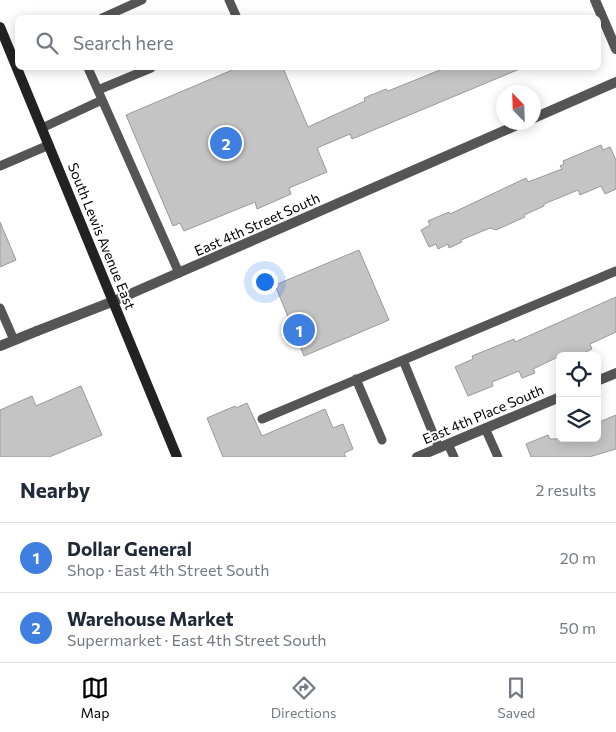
<!DOCTYPE html>
<html lang="en">
<head>
<meta charset="utf-8">
<style>
  :root { --surface:#fff; --page:#f6f6f7; --text:#1f2937; --muted:#747a83; --line:#e0e1e3; --accent:#000 }
  body { margin:0; font-family:Commissioner,sans-serif; background:var(--page); color:var(--text) }
  .controls { position:absolute; right:15px; bottom:15px; display:grid; overflow:hidden; border-radius:8px; box-shadow:0 2px 12px #0003 }
  .controls button { width:45px; height:45px; display:grid; place-items:center; padding:0; border:0; border-bottom:1px solid var(--line); background:var(--surface); color:var(--text); font:25px sans-serif }
  .compass { position:absolute; left:496px; top:85px; width:45px; height:45px; border-radius:50%; background:var(--surface); box-shadow:0 2px 12px #0003; rotate:337deg }
  .you { position:absolute; left:264px; top:281px; width:18px; height:18px; margin:-12px; border:4px solid #fff; border-radius:50%; background:#1a73e8; box-shadow:0 0 0 8px #1a73e833 }
  .badge { display:grid; place-items:center; width:32px; height:32px; border-radius:50%; background:var(--accent); color:#fff; font-size:16px; font-weight:700 }
  .pin { position:absolute; translate:-50% -50%; border:2px solid #fff; box-shadow:0 1px 5px #0006 }
  .list { margin:0; padding:0; list-style:none }
  h2 { display:flex; justify-content:space-between; align-items:center; height:65px; margin:0; padding:0 20px; font-size:21px }
  h2 small { font-size:16px; font-weight:400; color:var(--muted) }
  .list li { display:grid; grid-template-columns:32px 1fr auto; gap:15px; align-items:center; box-sizing:border-box; height:70px; padding:0 20px; border-top:1px solid var(--line) }
  .list b { display:block; font-size:19px; white-space:nowrap }
  .list p { margin:0; font-size:16px; white-space:nowrap; color:var(--muted) }
  .list em { font-size:16px; font-style:normal; color:var(--muted) }
  .icon { flex:none; width:28px; height:28px; fill:none; stroke:currentColor; stroke-width:2; stroke-linecap:round; stroke-linejoin:round }
  .map { position:relative; flex:none; width:616px; height:457px; overflow:hidden }
  .search { position:absolute; background:var(--surface); box-shadow:0 2px 12px #0003; left:15px; right:15px; top:15px; height:55px; display:flex; align-items:center; gap:12px; box-sizing:border-box; padding:0 18px; border-radius:8px; color:var(--muted); font-size:19px }
  .sheet { height:205px; background:var(--surface) }
  nav { display:flex; justify-content:space-around; align-items:center; box-sizing:border-box; height:70px; border-top:1px solid var(--line); background:var(--surface); font-size:14px; color:var(--muted) }
  nav a { display:grid; justify-items:center; gap:2px }
  nav .on { color:var(--accent) }
  .map>svg:first-child { display:block }
  .building { fill:#c4c4c4; stroke:#999 }
  .lines { fill:none; stroke-linecap:round; stroke-linejoin:round }
  .service { stroke:#555; stroke-width:9 }
  .pedestrian { stroke:#555; stroke-width:10 }
  .minor { stroke:#555; stroke-width:10 }
  .secondary { stroke:#222; stroke-width:10 }
  .labels { text-anchor:middle; dominant-baseline:central; stroke-width:4; stroke-linejoin:round; paint-order:stroke }
  .street-label { font-size:14px; fill:#000; stroke:#fff }
</style>
</head>
<body>
<div class="map">
<svg width="616" height="457" viewBox="0 0 616 457">
  <rect width="100%" height="100%" fill="#fff"/>
  <!-- building -->
  <path class="building" d="M237,68H283L308,127L365,101L364,98L386,89L388,91L445,68H522L352,139L350,134L317,148L327,172L289,188L291,194L257,209L255,202L184,231L180,223L173,226L126,115Z
    M601,145L603,150L610,147L616,160V189L605,194L601,186L580,195L578,190L544,204V206L524,215L525,217L496,230L490,228L461,240L462,242L449,248L448,244L438,249L436,244L429,247L421,230L430,225L428,221L449,212L450,214L526,178L528,182L562,169L560,166L564,164L563,161Z
    M0,222L16,260L0,267Z
    M359,250L389,320L304,356L275,285Z
    M616,297V332L590,344L592,349L577,356H560L533,369L535,373L522,378L519,371L492,382L493,386L468,396L455,367L473,359L472,356L514,339L515,342Z
    M81,386L102,435L49,457H0V410L32,396L36,406Z
    M247,403L262,436L325,409L333,428L343,424L353,449L344,453L346,457H223L207,418L235,406L236,408Z
    M616,415V449L589,457H531L526,444L548,435L550,439L597,438V423Z"/>
  <g class="lines">
    <!-- service -->
    <path class="service" d="M229,0L237,18
      M102,18L142,0
      M88,68L179,273
      M98,90L151,68
      M42,128L102,100
      M0,166L49,145
      M0,308L14,340
      M403,360L439,448
      M356,379L382,440
      M262,419L616,271
      M485,428L498,457
      M448,444L454,457"/>
    <!-- pedestrian -->
    <path class="pedestrian" d="M37,331L114,301"/>
    <!-- minor -->
    <path class="minor" d="M595,0L616,49
      M534,118L616,82
      M114,301L524,122
      M0,346L37,331
      M597,381L616,373
      M417,457L560,397"/>
    <!-- secondary -->
    <path class="secondary" d="M0,27L177,457"/>
  </g>
  <g class="labels">
    <!-- street labels -->
    <g class="street-label">
      <text transform="translate(257 224) rotate(-24)">East 4th Street South</text>
      <text transform="translate(102 236) rotate(68)">South Lewis Avenue East</text>
      <text transform="translate(483 414) rotate(-23)">East 4th Place South</text>
    </g>
  </g>
</svg>
<div class="controls">
<button><svg class="icon" aria-label="locate" viewBox="0 0 24 24"><circle cx="12" cy="12" r="6"/><path d="M12 2v4M12 18v4M2 12h4M18 12h4"/></svg></button>
<button><svg class="icon" aria-label="layers" viewBox="0 0 24 24"><path d="M12 4l9 5-9 5-9-5zM3 14l9 5 9-5"/></svg></button>
</div>
<svg class="compass" viewBox="-18 -18 36 36"><path d="M0-13l5 13h-10z" fill="#e53935"/><path d="M0 13l5-13h-10z" fill="#747a83"/></svg>
<div class="you"></div>
<div class="pin badge" style="left:299px;top:330px;background:#3f7fe0">1</div>
<div class="pin badge" style="left:226px;top:143px;background:#3f7fe0">2</div>
<div class="search"><svg class="icon" aria-label="search" viewBox="0 0 24 24"><circle cx="10" cy="10" r="6"/><path d="M15 15l6 6"/></svg>Search here</div>
</div>
<section class="sheet">
<h2>Nearby<small>2 results</small></h2>
<ul class="list">
<li><span class="badge" style="background:#3f7fe0">1</span><div><b>Dollar General</b><p>Shop · East 4th Street South</p></div><em>20 m</em></li>
<li><span class="badge" style="background:#3f7fe0">2</span><div><b>Warehouse Market</b><p>Supermarket · East 4th Street South</p></div><em>50 m</em></li>
</ul>
</section>
<nav>
<a class="on"><svg class="icon" aria-label="map" viewBox="0 0 24 24"><path d="M3 6l6-2 6 2 6-2v14l-6 2-6-2-6 2zM9 4v14M15 6v14"/></svg>Map</a>
<a><svg class="icon" aria-label="directions" viewBox="0 0 24 24"><path d="M12 3l9 9-9 9-9-9zM9 14v-3h6M13 9l2 2-2 2"/></svg>Directions</a>
<a><svg class="icon" aria-label="saved" viewBox="0 0 24 24"><path d="M7 4h10v16l-5-4-5 4z"/></svg>Saved</a>
</nav>
</body>
</html>
